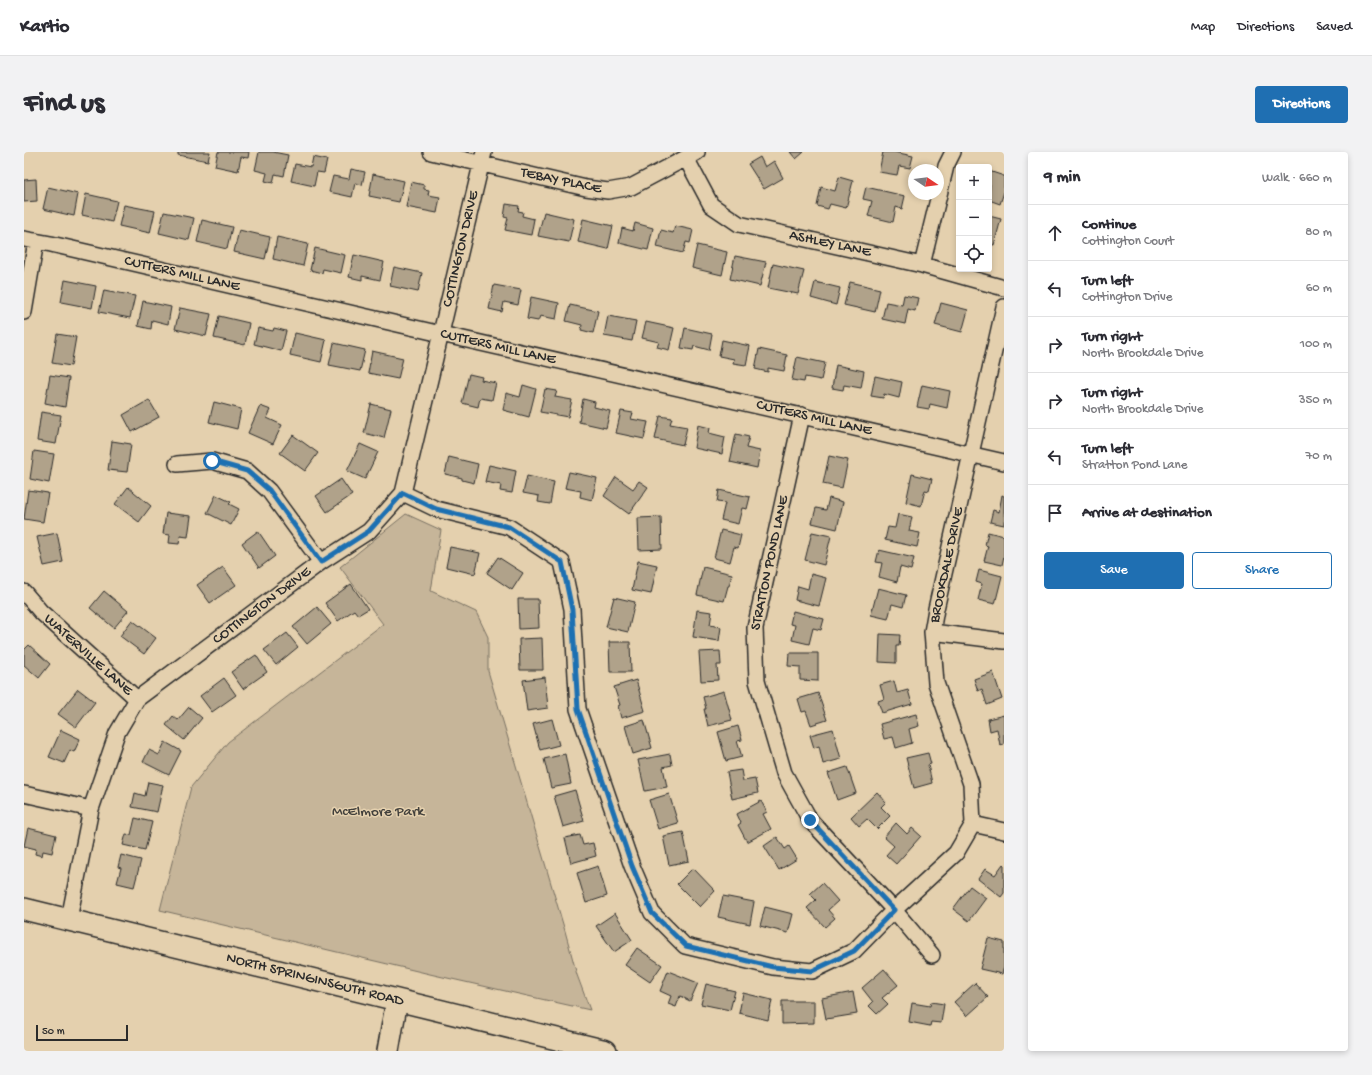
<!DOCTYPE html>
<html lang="en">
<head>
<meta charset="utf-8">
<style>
  :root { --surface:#fff; --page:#f2f2f3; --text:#2b2b33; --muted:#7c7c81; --line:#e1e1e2; --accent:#1f6fb2 }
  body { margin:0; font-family:"Gochi Hand",sans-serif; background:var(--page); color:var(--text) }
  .controls { position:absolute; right:12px; top:12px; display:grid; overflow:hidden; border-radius:4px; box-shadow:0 2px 6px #0003 }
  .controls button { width:36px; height:36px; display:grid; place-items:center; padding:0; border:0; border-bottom:1px solid var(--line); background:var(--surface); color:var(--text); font:20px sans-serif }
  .compass { position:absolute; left:884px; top:12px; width:36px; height:36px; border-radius:50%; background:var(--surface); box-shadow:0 2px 6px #0003; rotate:103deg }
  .scale { position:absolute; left:12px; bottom:10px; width:92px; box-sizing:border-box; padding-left:4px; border:2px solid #2b2b2b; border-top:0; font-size:11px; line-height:14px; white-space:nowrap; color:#2b2b2b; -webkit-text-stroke:3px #e4d0ae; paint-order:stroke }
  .stop { position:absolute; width:12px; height:12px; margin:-9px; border:3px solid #1f6fb2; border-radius:50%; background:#fff }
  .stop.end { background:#1f6fb2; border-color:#fff; box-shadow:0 1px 4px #0008 }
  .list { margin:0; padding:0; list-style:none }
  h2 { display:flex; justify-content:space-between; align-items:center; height:52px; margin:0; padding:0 16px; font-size:17px }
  h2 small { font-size:13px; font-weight:400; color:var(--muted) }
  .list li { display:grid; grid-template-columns:26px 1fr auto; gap:12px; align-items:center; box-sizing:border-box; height:56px; padding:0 16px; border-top:1px solid var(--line) }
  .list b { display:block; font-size:15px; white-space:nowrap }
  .list p { margin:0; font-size:13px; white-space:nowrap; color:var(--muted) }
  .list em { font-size:13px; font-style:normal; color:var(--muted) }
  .actions { display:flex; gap:8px; padding:12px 16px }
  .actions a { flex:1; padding:9px 0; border:1px solid var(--accent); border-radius:4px; text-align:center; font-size:14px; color:var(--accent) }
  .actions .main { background:var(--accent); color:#fff }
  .icon { flex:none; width:22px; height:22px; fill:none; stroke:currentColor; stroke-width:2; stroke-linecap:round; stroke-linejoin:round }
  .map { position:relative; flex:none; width:980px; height:899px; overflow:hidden; border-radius:4px }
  header { display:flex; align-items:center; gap:24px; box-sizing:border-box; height:56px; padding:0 20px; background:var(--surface); border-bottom:1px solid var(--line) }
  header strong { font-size:19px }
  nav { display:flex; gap:22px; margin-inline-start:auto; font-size:14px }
  .intro { display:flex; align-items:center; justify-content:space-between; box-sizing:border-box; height:96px; padding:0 24px }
  h1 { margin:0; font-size:28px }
  .button { padding:10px 18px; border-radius:4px; background:var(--accent); color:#fff; font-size:14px; font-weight:700 }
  main { display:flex; gap:24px; padding:0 24px }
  aside { flex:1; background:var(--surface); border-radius:4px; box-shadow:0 2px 6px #0003 }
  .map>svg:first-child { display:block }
  .green { fill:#c6b599; stroke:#787062 }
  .building { fill:#b0a28a; stroke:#2b2b2b }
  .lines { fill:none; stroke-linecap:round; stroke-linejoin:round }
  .street-casing { stroke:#2b2b2b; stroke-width:18 }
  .secondary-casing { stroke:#2b2b2b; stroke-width:24 }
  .street { stroke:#e4d0ae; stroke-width:15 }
  .secondary { stroke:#e4d0ae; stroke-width:21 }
  .route { stroke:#1f6fb2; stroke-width:5 }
  .labels { text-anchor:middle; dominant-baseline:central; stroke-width:3; stroke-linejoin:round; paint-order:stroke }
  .street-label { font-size:15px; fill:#2b2b2b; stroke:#e4d0ae }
  .park-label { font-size:15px; fill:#42403c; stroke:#e4d0ae }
</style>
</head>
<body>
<header>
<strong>Kartio</strong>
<nav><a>Map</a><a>Directions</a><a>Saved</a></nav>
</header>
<div class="intro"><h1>Find us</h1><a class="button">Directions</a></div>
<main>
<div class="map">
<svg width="980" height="899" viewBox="0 0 980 899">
  <rect width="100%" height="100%" fill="#e4d0ae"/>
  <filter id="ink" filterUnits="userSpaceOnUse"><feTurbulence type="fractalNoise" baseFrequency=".025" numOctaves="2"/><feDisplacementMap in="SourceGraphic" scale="8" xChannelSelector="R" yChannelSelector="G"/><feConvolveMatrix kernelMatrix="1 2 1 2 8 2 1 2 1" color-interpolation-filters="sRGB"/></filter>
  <g filter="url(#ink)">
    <!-- green -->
    <path class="green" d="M382,362L417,378L407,439L452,460L464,485V519L541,779L553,823L566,858L410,823L136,758L167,635L204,590L359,472L316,415Z"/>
    <!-- building -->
    <path class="building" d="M154,0H186L184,9L154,3Z
      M194,0H225L224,6L217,5L214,19L191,14Z
      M235,0H249L264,3L260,24L251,22L249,31L241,29L243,21L231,18Z
      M766,0H780L772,7Z
      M859,0H870L889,4L886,16L875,14L873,23L855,20Z
      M289,5L303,8L300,21L293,20L290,34L267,29L271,12L287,15Z
      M736,5L741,15L750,9L759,26L740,37L724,12Z
      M327,17L341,20L338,33L331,31L328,45L305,40L309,24L325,27Z
      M965,19L980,24V40L976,52L965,48L966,32H965Z
      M349,22L380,29L375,50L345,44Z
      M815,25L829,29L822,56L806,52L804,57L793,54L797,35L811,39Z
      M12,27L13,49L0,50V28Z
      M387,30L400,33V37L405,38L404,43L416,45L413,61L382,55Z
      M24,35L54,42L50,64L19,57Z
      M842,35L881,44L878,57L872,55L869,70L844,64L848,49L839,47Z
      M62,42L93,49L88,70L58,63Z
      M482,52L495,54L494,59L499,60L498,64L510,67L507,83L481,78L484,66L480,65Z
      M100,53L131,59L126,81L95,74Z
      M140,60L170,66L165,88L135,81Z
      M520,60L550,67L545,90L514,84Z
      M965,64L977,67L970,93L965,92Z
      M559,67L589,74L584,97L554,90Z
      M178,68L208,75L203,97L173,90Z
      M611,71L629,76L624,98L595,91L598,76L609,79Z
      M651,74L669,78L666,91L662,90L659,101L633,95L637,78L649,81Z
      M215,78L246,85L241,107L210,100Z
      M253,85L284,92L279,114L249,107Z
      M673,93L703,100L698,123L668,116Z
      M291,96L321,103L317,121L299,117L298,121L286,118Z
      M330,103L360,110L356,128L338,124V128L325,125Z
      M711,104L742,110L736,134L706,127Z
      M749,112L780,119L774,142L744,136Z
      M370,115L398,121L394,140L366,134Z
      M41,128L72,134L68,156L37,150Z
      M791,130L816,136L812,153L787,146Z
      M826,130L856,137L851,160L820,153Z
      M470,133L497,138L494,153L480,150L478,160L465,157Z
      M80,138L111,144L106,166L75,160Z
      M880,143L894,146L891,159L884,157L881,172L858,167L862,150L878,153Z
      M507,145L535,151L532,167L516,164L514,169L503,167Z
      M119,149L147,155L144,172L128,168L127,177L114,174Z
      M917,151L944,158L938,180L911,173Z
      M546,153L574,159L569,181L557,178L558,173L542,169Z
      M156,156L187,162L182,184L151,177Z
      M195,164L225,171L221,193L190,186Z
      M584,164L612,169L608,189L580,184Z
      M622,170L650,176L645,198L633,195L635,190L618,186Z
      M234,176L249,179L250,176L262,179L257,199L230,192Z
      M661,176L688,182L685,198L670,194L669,198L657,196Z
      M271,181L302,188L297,210L266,203Z
      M33,182L52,185L47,214L28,211Z
      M698,188L726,194L722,213L709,211L710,207L695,204Z
      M310,191L341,198L336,219L305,213Z
      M735,197L763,203L760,219L744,216V220L731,217Z
      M348,199L379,206L374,227L344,221Z
      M773,205L801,211L797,228L781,225L780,230L768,228Z
      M812,213L840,219L837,236L820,233L819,238L808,236Z
      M445,222L458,225L457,228L472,231L468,248L456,246L454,255L438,251Z
      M26,223L45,226L41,255L21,251Z
      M851,224L878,230L875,246L860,242L859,246L847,244Z
      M499,233L512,237L505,265L479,258L482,241L496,245Z
      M898,233L926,239L923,256L906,252L905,257L893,255Z
      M521,237L533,239L531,245L548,248L544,265L516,260Z
      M559,247L571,250L570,255L586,259L582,276L555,270Z
      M125,248L135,265L108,280L99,263Z
      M190,250L217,257L213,277L185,270Z
      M347,252L367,257L360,286L340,281Z
      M236,254L247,258L243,266L258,273L249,292L224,281Z
      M597,259L609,261L607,267L624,270L620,287L592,281Z
      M17,260L37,263L32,292L13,289Z
      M636,264L648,266L646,272L663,275L659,293L631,287Z
      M674,273L686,276L685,281L701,285L698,302L670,296Z
      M712,282L725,285L722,296L736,299L733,316L706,310Z
      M269,283L294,301L281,319L256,301Z
      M88,289L107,292L103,320L84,318Z
      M336,292L354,300L341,327L323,319Z
      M10,299L30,302L25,331L6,327Z
      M805,304L824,308L818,336L799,332Z
      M425,305L454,312L450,331L438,328V326L421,322Z
      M465,313L492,319L488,341L476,339L477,333L461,330Z
      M545,320L573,326L568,348L556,345L557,339L541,336Z
      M888,322L908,327L905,339L901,338L897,354L882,350Z
      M503,324L530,330L526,352L514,350L515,344L499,341Z
      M592,325L609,337L615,329L624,335L605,362L580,344Z
      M317,327L328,343L303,360L292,344Z
      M104,335L127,354L115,370L91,352Z
      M4,338L24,341L19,370L0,367Z
      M695,338L726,345L723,357L718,356L714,372L697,368L701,351L693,350Z
      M192,343L207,350L205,352L215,357L207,373L183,361Z
      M978,343L980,344V373L966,370L969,358L975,360Z
      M805,346L819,350L813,377L788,371L792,356L802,358Z
      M142,361L167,364L164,385L156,384L155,392L145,391L146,383L139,382Z
      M874,362L888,365L885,379L896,381L893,395L861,388L864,375L871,376Z
      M637,365L638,397L615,398L614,366Z
      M697,378L717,383L714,396L710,395L706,410L690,406Z
      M234,379L251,404L235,416L218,391Z
      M788,380L807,384L800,413L781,408Z
      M964,380L980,384V404L978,413L960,409L964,394L961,393Z
      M33,381L39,410L20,414L13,385Z
      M426,395L456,401L451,422L422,415Z
      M855,398L890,406L887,418L876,415L873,430L855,425L858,411L852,410Z
      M474,405L499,421L488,438L463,421Z
      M614,409L633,413L627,442L608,438Z
      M199,415L212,433L186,451L173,433Z
      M679,415L708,422L705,434H704L700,449L673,443Z
      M955,418L978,424L971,452L954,448L958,432L952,430Z
      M787,422L802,426L795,454L771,448L774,434L784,437Z
      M327,432L344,457L334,463L330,458L314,469L301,451Z
      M854,436L882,443L879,455L868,452L864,467L847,463Z
      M80,439L104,459L90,476L66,456Z
      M590,445L611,450L604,480L582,475Z
      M494,447H514L515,476L495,477Z
      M293,455L307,472L283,492L269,475Z
      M673,458L688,460L686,473L697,475L695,489L669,485Z
      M769,459L800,467L797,478L789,476L785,492L768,488L771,473L766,472Z
      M108,468L132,486L120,502L96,484Z
      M263,481L274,495L252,513L240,498Z
      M856,482L876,483L875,494H872V511L855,510Z
      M518,486L519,518H496L495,487Z
      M585,490H606L607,520H586Z
      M5,493L26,512L15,526L0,513V498Z
      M696,499L697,513H693L694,528L677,529L675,500Z
      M765,501H794V529L776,528V515L764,514Z
      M232,503L243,520L219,537L207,520Z
      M969,520L978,547L963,553L958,537L954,539L950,527Z
      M521,525L524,556L503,559L499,528Z
      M200,526L212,543L188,560L176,544Z
      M612,528L621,559L597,566L594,554L596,553L590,535Z
      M870,529L873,541L884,538L888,552L858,561L854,549L860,547L856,533Z
      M54,537L71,550L52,575L34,562Z
      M700,539L708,568L684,574L680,557H682L679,545Z
      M794,541L803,568L787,573L782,559L778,560L774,547Z
      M165,555L178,566L160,588L142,573L149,564L154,568Z
      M892,562L895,574L885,577L888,591L872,596L869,585L860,587L856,572Z
      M980,563V592L976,593L973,577L966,579L964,567Z
      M528,567L535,593L516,598L509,572Z
      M620,568L628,596L609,602L601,574Z
      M714,574L718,588L713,589L718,605L702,609L694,580Z
      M809,577L817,607L799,612L795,594L790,596L786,583Z
      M37,578L56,587L50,600L46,598L40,611L25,605Z
      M141,590L157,599L145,623L119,610L125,598L135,603Z
      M904,601L907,612L904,613L908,631L890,636L882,606Z
      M541,602L547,632L527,636L520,607Z
      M646,602L648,613L639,615L643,635L621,639L614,608Z
      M823,615L832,641L813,648L804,621Z
      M717,618L719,629L731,627L734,641L708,647L703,620Z
      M124,630L139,633L133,660L108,655L111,641L121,644Z
      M551,638L560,669L539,675L530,644Z
      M853,640L862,650L857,655L866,664L853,677L843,667L835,674L827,665Z
      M645,642L654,671L634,677L625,648Z
      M737,649L743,660L739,662L747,677L723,690L714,673L717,671L713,662Z
      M111,666L128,670L121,698L99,693L102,682L107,683Z
      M872,671L883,682L888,676L897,684L872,712L862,703L870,694L860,685Z
      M4,676L32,683L28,701L19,699L18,704L11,702L12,697L0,694Z
      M659,680L665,709L645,713L639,684Z
      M556,683L559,693L569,691L572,704L547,711L541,686Z
      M753,685L761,697L765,694L773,707L755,718L740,694Z
      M97,703L117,708L110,735L93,731L97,716L94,715Z
      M979,712L980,713V741L977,745L954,727L961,717L971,723Z
      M574,714L583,744L562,751L553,721Z
      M669,716L691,739L676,755L653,732Z
      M798,731L814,749L804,758L811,766L801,775L783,756L792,748L786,742Z
      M946,734L962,746L945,769L929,757Z
      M699,744L730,750L726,772L694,765Z
      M741,755L769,762L764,781L736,774Z
      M591,761L608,788L590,800L572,774Z
      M964,786L980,790V815L978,822L956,817Z
      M613,796L638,813L626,830L601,813Z
      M860,817L874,833L858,846L864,852L853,862L845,854L849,850L838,836Z
      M644,819L674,831L666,849L656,844L652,855L644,852L647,844L636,839Z
      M951,831L964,845L943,864L930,850Z
      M682,832L711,839L706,858L677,852Z
      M829,840L833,862L802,867L798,846Z
      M719,841L748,848L744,868L715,861Z
      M758,849H790V871L758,872Z
      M907,850L920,852L917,871L907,870L906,874L885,870L888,851L906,854Z"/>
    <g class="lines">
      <!-- street casing -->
      <g class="street-casing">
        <path id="street" d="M407,0L562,36L584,39L607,35L673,0
          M662,6L687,53L715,72L898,113L980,136
          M0,87L27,92L417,182L980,310
          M898,113L922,14L929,0
          M0,160L12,89
          M778,263L731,476L733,529L760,621L786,668L870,758L908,803
          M153,312L188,309L223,319L245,339L297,410
          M379,341L412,357L485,375L538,410L548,457L554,557L608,714L628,761L661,794L749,815L788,819L830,799L870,758L932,701L949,672L947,632L912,531L908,480L912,457L980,155
          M0,440L17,460L113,547
          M908,480L980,489
          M0,642L67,657
          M949,672L980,679
          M45,767L67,657L93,581L113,547L297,410L345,379L379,341L460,0"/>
      </g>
      <!-- secondary casing -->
      <g class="secondary-casing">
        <path id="secondary" d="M0,757L582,899
          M364,899L373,848"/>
      </g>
      <!-- street -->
      <use href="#street" class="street"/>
      <!-- secondary -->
      <use href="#secondary" class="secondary"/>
    </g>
  </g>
  <g class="lines" filter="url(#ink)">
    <!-- route -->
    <path class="route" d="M188,309L223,319L245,338L297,410L345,379L379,341L412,357L485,375L538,410L548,458L554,557L608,714L628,761L662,794L749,815L788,819L830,799L870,758L786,668"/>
  </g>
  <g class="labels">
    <!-- street labels -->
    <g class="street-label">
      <text transform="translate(537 29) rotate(12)">TEBAY PLACE</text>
      <text transform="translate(806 92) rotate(12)">ASHLEY LANE</text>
      <text transform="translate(437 97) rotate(-77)">COTTINGTON DRIVE</text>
      <text transform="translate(158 122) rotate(13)">CUTTERS MILL LANE</text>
      <text transform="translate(474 195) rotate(13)">CUTTERS MILL LANE</text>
      <text transform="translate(790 266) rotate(13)">CUTTERS MILL LANE</text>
      <text transform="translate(746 411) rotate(-78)">STRATTON POND LANE</text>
      <text transform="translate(923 413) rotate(-78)">BROOKDALE DRIVE</text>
      <text transform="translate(238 454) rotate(-37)">COTTINGTON DRIVE</text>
      <text transform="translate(64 503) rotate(42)">WATERVILLE LANE</text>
      <text transform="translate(291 828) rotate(14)">NORTH SPRINGINSGUTH ROAD</text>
    </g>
    <!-- park labels -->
    <g class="park-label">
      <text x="354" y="660">McElmore Park</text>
    </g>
  </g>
</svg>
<div class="controls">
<button>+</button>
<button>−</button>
<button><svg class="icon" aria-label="locate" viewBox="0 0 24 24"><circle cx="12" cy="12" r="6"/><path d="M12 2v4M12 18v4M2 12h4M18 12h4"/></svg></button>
</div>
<svg class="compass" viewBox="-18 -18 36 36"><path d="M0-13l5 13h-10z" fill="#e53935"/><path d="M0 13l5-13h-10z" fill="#7c7c81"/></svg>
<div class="scale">50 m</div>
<div class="stop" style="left:188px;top:309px"></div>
<div class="stop end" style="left:786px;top:668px"></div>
</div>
<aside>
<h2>9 min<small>Walk · 660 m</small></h2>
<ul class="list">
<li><svg class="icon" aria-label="ahead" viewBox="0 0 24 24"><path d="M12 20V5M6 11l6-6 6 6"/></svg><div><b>Continue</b><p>Cottington Court</p></div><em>80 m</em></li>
<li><svg class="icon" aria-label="left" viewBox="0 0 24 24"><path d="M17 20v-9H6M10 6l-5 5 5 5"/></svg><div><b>Turn left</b><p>Cottington Drive</p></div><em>60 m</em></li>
<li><svg class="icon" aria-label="right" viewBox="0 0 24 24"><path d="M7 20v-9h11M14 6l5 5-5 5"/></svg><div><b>Turn right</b><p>North Brookdale Drive</p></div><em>100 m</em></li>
<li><svg class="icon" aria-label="right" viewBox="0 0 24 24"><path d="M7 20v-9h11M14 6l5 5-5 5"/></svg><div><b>Turn right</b><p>North Brookdale Drive</p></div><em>350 m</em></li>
<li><svg class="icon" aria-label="left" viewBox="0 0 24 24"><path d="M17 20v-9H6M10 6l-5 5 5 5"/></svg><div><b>Turn left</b><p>Stratton Pond Lane</p></div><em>70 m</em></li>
<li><svg class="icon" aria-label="arrive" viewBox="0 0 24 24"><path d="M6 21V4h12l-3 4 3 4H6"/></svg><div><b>Arrive at destination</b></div></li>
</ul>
<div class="actions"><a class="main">Save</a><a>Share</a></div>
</aside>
</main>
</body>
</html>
